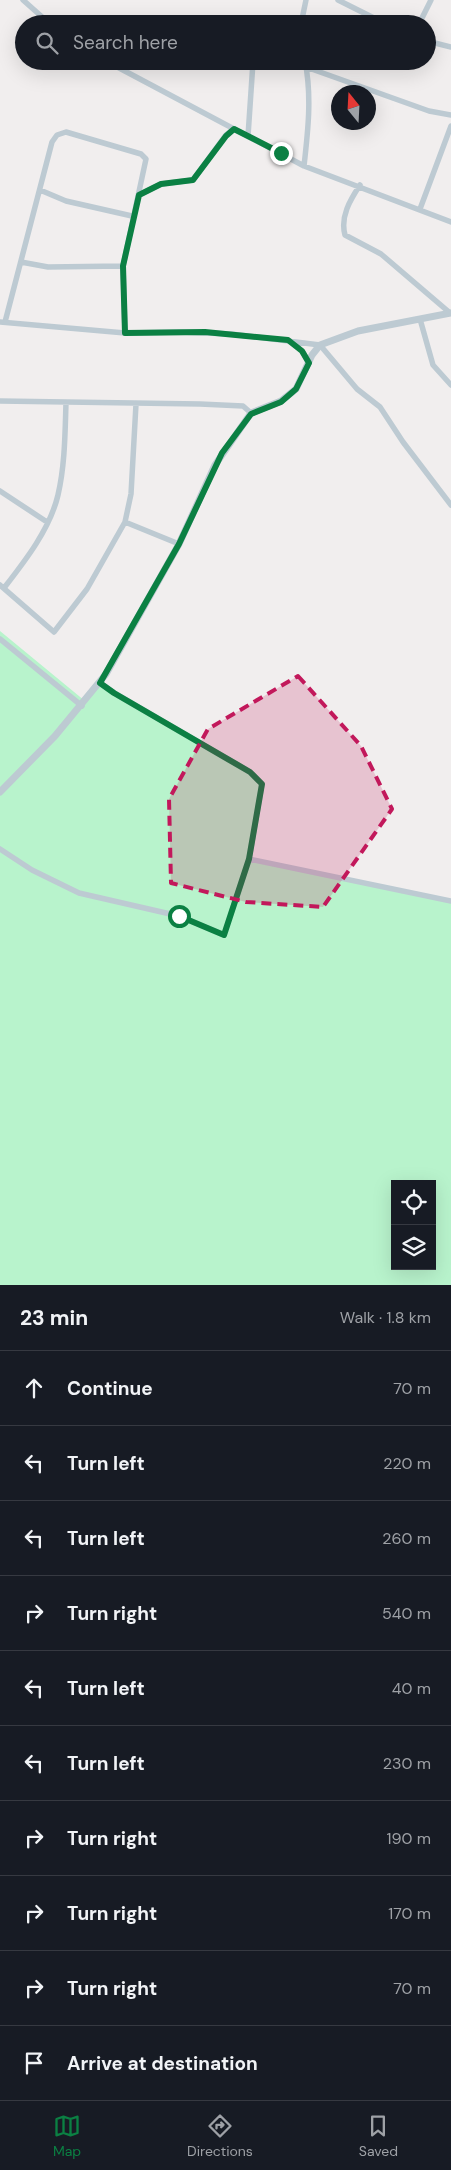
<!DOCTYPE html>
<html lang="en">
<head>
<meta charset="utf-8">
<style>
  :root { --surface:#171b24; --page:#242831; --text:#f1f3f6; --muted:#9ea1a6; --line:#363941; --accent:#0b8043 }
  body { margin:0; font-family:"DM Sans",sans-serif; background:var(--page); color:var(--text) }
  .controls { position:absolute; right:15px; bottom:15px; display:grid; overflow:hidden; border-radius:0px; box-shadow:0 5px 20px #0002 }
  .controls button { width:45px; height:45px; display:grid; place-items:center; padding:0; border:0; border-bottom:1px solid var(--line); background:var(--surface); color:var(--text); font:25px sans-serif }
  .compass { position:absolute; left:331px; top:85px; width:45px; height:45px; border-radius:50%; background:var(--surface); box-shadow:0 5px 20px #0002; rotate:342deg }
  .stop { position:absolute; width:15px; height:15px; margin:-11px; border:4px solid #0b8043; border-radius:50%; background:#fff }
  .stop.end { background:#0b8043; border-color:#fff; box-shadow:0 1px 5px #0008 }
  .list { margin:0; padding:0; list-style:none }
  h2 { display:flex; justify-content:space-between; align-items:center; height:65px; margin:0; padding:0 20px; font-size:21px }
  h2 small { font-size:16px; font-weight:400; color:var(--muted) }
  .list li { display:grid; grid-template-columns:32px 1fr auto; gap:15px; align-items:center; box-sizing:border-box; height:75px; padding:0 20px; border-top:1px solid var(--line) }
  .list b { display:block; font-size:19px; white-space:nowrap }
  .list em { font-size:16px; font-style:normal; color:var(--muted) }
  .icon { flex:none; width:28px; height:28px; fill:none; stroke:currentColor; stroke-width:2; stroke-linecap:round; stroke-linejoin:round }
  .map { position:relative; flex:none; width:451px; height:1285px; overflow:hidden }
  .search { position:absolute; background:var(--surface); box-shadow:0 5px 20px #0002; left:15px; right:15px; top:15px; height:55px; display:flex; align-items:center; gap:12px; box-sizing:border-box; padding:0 18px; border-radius:28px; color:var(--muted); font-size:19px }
  .sheet { height:815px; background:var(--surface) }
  nav { display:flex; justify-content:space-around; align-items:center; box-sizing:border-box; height:70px; border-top:1px solid var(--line); background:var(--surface); font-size:14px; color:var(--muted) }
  nav a { display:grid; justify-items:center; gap:2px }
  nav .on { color:var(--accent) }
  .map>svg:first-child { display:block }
  .green { fill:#b8f3cc; fill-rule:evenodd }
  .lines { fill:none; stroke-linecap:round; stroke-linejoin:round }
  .minor { stroke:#bdcad2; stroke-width:5.5 }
  .tertiary { stroke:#bdcad2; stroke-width:7 }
  .route { stroke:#0b8043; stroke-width:6 }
  .marked { fill:#c2185b; fill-opacity:0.2; stroke:#c2185b; stroke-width:4; stroke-dasharray:10 6; stroke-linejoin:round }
</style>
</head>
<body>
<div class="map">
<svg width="451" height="1285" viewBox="0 0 451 1285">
  <rect width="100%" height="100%" fill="#f1eeee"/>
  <!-- green -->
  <path class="green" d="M0,631L85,701L100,683L250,772L262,784L249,859L451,901V1285H0ZM395,1184H432V1266H395Z"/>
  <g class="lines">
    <!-- minor -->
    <path class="minor" d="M23,0L50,24
      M338,0L386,24
      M301,24L306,0
      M419,24L431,0
      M427,41L451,47
      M106,61L304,166L451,222
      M306,67L429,111L451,115
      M248,136L253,62
      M304,166C308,131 312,96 305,61
      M360,185C350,200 340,217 345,235L381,254L450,313
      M40,190L66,201L132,216
      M139,195L161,184L193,180L226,135L234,129
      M420,209L451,126
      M21,262L48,267L123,266
      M420,319L433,365L451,385
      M0,322L125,333L181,332L231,334L320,345L357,389L380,407L403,442L451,505
      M5,322L52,142L57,135L66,132L141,154L146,159L123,266L125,333
      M290,341L302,351L309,363
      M0,401L200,404L243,406L251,413
      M0,491L47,522
      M125,522L179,544
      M0,585L54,632L87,589L125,522L131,494L136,404
      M4,588C25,561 50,529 58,495C65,465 65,433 66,403
      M0,639L82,706
      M0,849L32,870L79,893L179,916L224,935L249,859L262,784L250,772L114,693L100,683
      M249,859L451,901"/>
    <!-- tertiary -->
    <path class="tertiary" d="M0,792L55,736L106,674L179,544L215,465L251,413L281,401L296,389L312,355L320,345L358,331L451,313"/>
  </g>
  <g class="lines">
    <!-- route -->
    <path class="route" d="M179,916L224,935L249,859L262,784L250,772L114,693L100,683L179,544L222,453L251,414L281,402L296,389L309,363L302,351L288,340L205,332L125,333L123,266L139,195L161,184L193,180L226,136L234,129L281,153"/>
  </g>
  <!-- marked area -->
  <path class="marked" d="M298,676L361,746L392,809L323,907L246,902L171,883L169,799L208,729Z"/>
</svg>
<div class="controls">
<button><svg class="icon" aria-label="locate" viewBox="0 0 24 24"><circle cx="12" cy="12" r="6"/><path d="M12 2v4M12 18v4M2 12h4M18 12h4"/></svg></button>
<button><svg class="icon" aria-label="layers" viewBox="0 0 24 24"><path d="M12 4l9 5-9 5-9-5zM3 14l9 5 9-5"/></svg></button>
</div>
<svg class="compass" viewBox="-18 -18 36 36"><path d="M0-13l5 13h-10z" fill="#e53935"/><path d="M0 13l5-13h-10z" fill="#9ea1a6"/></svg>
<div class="stop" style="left:179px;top:916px"></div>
<div class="stop end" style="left:281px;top:153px"></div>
<div class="search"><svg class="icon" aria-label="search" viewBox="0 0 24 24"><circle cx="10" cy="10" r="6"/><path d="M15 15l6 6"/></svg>Search here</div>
</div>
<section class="sheet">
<h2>23 min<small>Walk · 1.8 km</small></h2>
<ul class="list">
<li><svg class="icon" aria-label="ahead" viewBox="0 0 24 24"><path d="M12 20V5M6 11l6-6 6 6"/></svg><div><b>Continue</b></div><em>70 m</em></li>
<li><svg class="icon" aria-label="left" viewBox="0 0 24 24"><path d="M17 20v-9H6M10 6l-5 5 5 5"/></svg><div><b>Turn left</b></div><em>220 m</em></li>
<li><svg class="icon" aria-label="left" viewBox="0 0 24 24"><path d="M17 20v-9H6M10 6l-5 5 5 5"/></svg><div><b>Turn left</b></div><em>260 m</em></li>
<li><svg class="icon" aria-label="right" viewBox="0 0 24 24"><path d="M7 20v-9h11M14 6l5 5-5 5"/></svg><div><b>Turn right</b></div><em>540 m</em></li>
<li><svg class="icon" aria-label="left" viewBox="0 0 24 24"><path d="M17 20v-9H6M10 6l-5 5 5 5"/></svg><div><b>Turn left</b></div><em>40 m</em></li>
<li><svg class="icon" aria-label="left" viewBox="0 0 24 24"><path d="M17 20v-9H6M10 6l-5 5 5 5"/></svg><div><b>Turn left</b></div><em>230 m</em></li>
<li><svg class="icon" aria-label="right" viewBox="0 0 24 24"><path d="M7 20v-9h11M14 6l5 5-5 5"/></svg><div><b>Turn right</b></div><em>190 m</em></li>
<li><svg class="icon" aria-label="right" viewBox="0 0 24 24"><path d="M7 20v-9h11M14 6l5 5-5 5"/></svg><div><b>Turn right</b></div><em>170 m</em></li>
<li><svg class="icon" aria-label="right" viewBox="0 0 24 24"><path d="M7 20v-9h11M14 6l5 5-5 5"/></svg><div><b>Turn right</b></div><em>70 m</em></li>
<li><svg class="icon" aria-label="arrive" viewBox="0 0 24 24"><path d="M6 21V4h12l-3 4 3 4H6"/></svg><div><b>Arrive at destination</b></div></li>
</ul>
</section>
<nav>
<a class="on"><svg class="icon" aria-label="map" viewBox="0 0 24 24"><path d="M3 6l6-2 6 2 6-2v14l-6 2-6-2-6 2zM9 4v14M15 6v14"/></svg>Map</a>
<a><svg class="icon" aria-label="directions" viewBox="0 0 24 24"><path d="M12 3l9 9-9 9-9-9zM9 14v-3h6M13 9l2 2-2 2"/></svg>Directions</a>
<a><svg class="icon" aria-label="saved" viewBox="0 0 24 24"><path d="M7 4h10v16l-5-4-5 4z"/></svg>Saved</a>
</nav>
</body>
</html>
